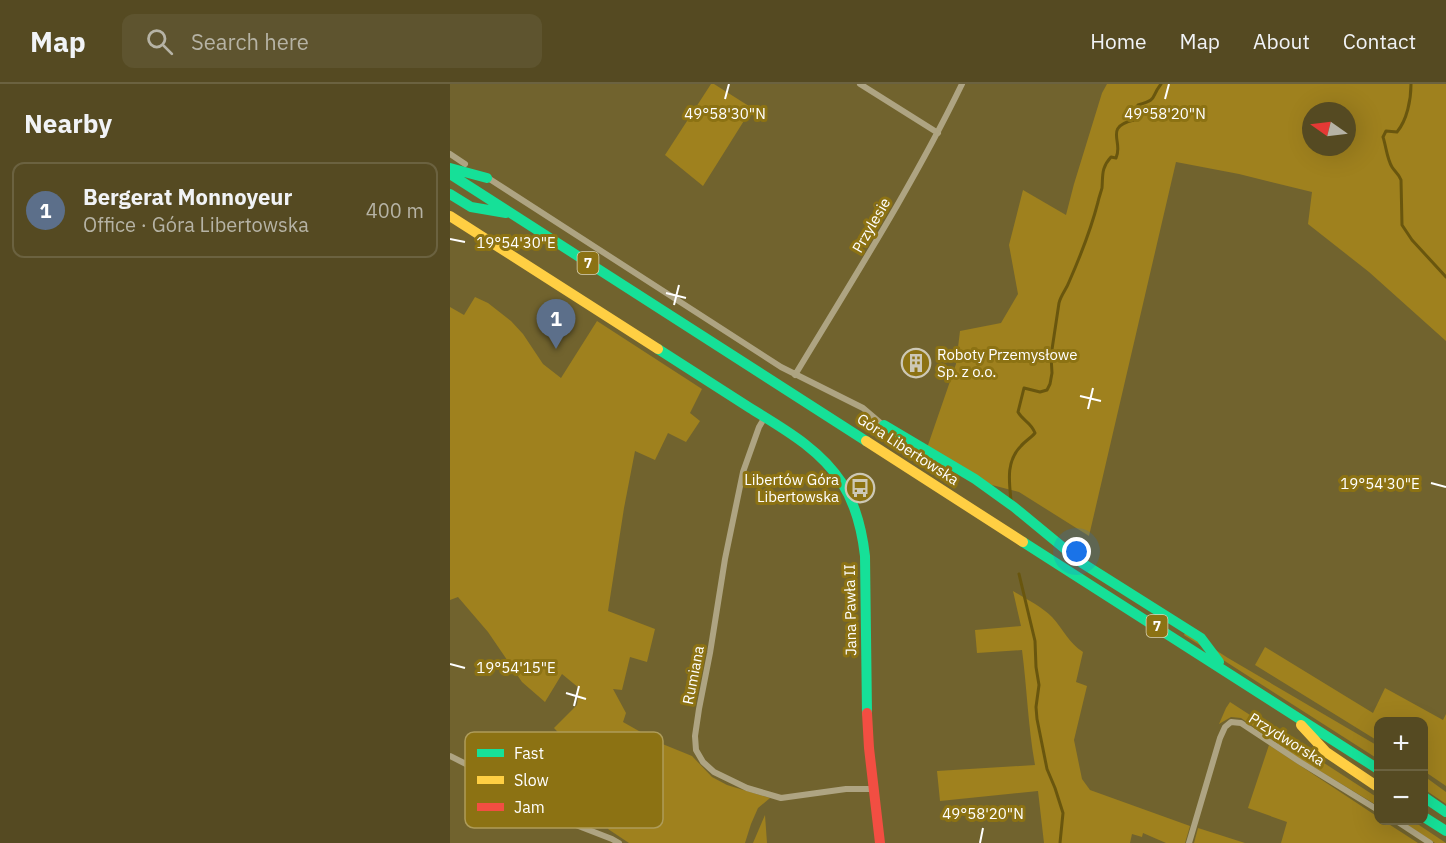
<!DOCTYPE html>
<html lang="en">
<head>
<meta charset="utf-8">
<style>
  :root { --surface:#554a22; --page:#5e542f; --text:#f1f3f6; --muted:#b6b3a5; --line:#6b6240; --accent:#90b9f0 }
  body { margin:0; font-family:"IBM Plex Sans",sans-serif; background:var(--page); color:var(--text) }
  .controls { position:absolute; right:18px; bottom:18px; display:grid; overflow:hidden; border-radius:12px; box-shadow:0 6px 24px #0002 }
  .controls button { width:54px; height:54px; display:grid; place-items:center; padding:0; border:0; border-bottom:2px solid var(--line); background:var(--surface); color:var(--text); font:30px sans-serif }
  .compass { position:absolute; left:852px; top:18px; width:54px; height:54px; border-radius:50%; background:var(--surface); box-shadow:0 6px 24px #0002; rotate:284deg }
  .you { position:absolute; left:627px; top:468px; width:21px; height:21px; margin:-15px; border:4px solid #fff; border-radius:50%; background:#1a73e8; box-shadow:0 0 0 9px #1a73e833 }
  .badge { display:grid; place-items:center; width:39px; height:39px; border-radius:50%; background:var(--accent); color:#fff; font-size:20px; font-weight:700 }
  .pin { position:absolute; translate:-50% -50px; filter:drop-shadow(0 2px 3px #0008) }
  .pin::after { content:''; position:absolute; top:32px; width:21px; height:18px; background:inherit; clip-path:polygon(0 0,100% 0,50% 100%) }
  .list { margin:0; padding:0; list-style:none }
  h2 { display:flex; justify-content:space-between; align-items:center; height:78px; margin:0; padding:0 24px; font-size:26px }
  h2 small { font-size:20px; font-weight:400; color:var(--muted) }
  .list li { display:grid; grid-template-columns:39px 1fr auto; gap:18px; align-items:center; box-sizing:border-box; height:96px; margin:0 12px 12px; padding:0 12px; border:2px solid var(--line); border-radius:12px }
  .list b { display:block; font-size:22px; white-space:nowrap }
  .list p { margin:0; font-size:20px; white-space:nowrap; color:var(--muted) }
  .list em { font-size:20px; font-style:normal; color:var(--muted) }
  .icon { flex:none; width:33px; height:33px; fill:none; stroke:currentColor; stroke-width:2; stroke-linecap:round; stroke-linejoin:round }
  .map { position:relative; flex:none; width:996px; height:759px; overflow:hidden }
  header { display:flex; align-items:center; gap:36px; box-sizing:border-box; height:84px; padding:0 30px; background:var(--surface); border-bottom:2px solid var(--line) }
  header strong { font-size:28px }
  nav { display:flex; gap:33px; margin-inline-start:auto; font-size:21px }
  .search { width:420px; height:54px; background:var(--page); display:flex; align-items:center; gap:15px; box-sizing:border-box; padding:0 21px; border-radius:12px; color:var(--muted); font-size:22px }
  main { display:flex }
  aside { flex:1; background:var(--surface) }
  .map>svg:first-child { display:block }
  .green { fill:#9f811e; fill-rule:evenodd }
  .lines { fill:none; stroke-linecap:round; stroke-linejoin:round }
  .stream { stroke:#69560e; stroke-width:3 }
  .street { stroke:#aea482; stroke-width:6 }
  .fast { stroke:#16e098; stroke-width:10 }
  .slow { stroke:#ffcf43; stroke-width:10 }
  .jam { stroke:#f24e42; stroke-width:10 }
  .ticks { fill:none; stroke:#fff; stroke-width:2 }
  .labels { text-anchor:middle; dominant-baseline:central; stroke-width:6; stroke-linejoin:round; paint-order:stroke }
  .shield { fill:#8c7213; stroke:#dcd5b8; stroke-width:1.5 }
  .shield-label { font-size:14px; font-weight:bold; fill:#fff }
  .street-label { font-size:15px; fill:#fff; stroke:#8c7213 }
  .poi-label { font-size:15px; fill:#fff; stroke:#8c7213; text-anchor:start }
  .key { fill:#8c7213; stroke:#ae9c5a; stroke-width:1.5 }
  .key-label { font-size:16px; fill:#fff }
  .ticks-label { font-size:15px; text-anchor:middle; fill:#fff; stroke:#8c7213; stroke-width:6; stroke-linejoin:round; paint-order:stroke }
</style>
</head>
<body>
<header>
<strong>Map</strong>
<div class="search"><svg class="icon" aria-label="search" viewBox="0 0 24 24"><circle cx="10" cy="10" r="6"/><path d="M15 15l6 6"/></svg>Search here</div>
<nav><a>Home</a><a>Map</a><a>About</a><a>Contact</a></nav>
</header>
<main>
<aside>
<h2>Nearby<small></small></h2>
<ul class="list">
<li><span class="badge" style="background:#5c6f8a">1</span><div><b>Bergerat Monnoyeur</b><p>Office · Góra Libertowska</p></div><em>400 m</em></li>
</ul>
</aside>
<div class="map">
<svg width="996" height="759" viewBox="0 0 996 759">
  <rect width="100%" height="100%" fill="#71632e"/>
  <!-- green -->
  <path class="green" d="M261,0H264L302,24L253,102L215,71Z
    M657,0H996V257L919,188L858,140L862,108L789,90L726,78L639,452L569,408L538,400L477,364L506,280L510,247L551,239L568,210L559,161L573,106L616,131L624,100L652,9ZM861,27H897V63H861Z
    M25,213L38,219L61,237L73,250L93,280L111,294L147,237L252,305L240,329L250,337L236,358L218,349L205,376L185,367L174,424L158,527L205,545L197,578L180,573L172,606L163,605L176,629L173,638L210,659L242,672L262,693L277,701L320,714L308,724L301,740L295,759H179L158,745L164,730L111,699L128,670L104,644L127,621L129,604L112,590L95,618L72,598L38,548L8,513L0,516V223L14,231Z
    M563,507C576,515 591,522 602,533C613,545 619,559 633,568L626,598L637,602L624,656L632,695L640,706L740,742L735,759H716L693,749L692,753L682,750L680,759H594L588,707L490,717L487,687L585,681C578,643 577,604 572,566L527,569L525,546L571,542Z
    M736,547L778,574L928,662V675L734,551Z
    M815,563L923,629L935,604L993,636L996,630V702L974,687V638H928V657L805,581Z
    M780,618L928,714V722L850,675L791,634L781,633L769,640L776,624Z
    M819,661L928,733V736L934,737L968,759H831L837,738L798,724Z
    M974,692L996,708V720L974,705Z
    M315,731L317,759H303Z
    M951,737H963L996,759H985Z
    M748,744L795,759H744Z"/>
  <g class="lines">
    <!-- stream -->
    <path class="stream" d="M961,0C961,16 957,36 947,48L936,47L933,53C936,62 937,75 942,83C945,88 949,90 951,96L952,141L962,156L996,193
      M561,416C559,397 556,377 571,362C575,357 581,354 585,349C581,338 573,337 568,328L574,304L590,308L597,306L600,300L602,289L601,272L609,219C611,211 616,206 619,198C630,173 641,145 648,118C649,113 651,108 652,104C653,91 651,84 661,73L666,74C674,58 653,43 684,36V27L688,21C709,15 700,14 711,0
      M569,490L585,557L586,583L589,601L586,623L587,635L597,685L605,704L613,729L610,759"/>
    <!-- street -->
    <path class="street" d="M410,0L488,49
      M0,70L15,80
      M38,94L331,283L413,324L433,341
      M345,291C403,195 463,101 512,0
      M315,333L309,343L293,388L275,475L260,569L249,625L245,652L246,666L253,678L264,688L297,704L331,714L396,705H424
      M0,672L22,683L73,716L113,736L162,755L169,759
      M945,736L980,759
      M739,759L770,654L775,643L781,638L791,639L850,678L928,726"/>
    <!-- fast -->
    <path class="fast" d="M0,84L37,94
      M0,90L416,357
      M0,110L21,123L56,129
      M208,265C239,285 270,305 300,324C334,345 370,365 392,399C406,421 412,446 415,472L417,629
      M434,341L525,395L564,423L632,479L751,554L769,578
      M573,458L928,685
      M974,713L996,728
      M974,733L996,747"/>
    <!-- slow -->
    <path class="slow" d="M0,132L208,265
      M416,357L573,458
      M851,641L876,668L928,703"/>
    <!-- jam -->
    <path class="jam" d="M417,629L419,664L430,759"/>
  </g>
  <!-- ticks -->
  <path class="ticks" d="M275,15L279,0M715,15L719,0M0,155L15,158M216,209L236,214M224,221L229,201M630,312L651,317M638,325L643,304M981,399L996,403M0,580L15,584M116,609L136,615M124,622L129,602M530,759L533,744"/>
  <!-- icons -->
  <defs>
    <g id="building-ring" transform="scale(1.5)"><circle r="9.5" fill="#8c7213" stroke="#cdc8b6" stroke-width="1.5"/><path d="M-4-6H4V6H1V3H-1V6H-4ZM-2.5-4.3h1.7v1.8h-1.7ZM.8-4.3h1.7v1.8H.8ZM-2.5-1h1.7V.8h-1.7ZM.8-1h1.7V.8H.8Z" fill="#cdc8b6"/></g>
    <g id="bus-ring" transform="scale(1.5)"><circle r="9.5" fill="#8c7213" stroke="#cdc8b6" stroke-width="1.5"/><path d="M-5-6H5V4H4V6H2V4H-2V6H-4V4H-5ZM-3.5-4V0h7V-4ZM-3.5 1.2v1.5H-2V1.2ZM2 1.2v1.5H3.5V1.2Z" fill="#cdc8b6"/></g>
  </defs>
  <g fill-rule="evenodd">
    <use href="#building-ring" x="466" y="279"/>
    <use href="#bus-ring" x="410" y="404"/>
  </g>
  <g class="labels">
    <!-- shield labels -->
    <g class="shield">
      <rect x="127.5" y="168" width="21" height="22" rx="4.5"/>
      <rect x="696.5" y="531" width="21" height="22" rx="4.5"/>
    </g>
    <g class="shield-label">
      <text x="138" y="179">7</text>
      <text x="707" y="542">7</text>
    </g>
    <!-- street labels -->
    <g class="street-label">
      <text transform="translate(421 141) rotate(-60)">Przylesie</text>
      <text transform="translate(458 365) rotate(33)">Góra Libertowska</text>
      <text transform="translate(400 526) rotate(-91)">Jana Pawła II</text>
      <text transform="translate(243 591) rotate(-79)">Rumiana</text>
      <text transform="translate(837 655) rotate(32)">Przydworska</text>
    </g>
    <!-- poi labels -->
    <g class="poi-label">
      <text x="487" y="270">Roboty Przemysłowe<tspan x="487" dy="17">Sp. z o.o.</tspan></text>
      <text x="389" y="395" text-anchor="end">Libertów Góra<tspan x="389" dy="17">Libertowska</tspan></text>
    </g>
  </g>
  <!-- legend -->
  <rect x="15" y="648" width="198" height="96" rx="9" class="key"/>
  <rect x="27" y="665" width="27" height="8" fill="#16e098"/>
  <rect x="27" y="692" width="27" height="8" fill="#ffcf43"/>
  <rect x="27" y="719" width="27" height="8" fill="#f24e42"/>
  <g class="key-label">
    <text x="64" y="675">Fast</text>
    <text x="64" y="702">Slow</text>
    <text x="64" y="729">Jam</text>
  </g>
  <g class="ticks-label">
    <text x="275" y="35">49°58'30"N</text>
    <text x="715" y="35">49°58'20"N</text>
    <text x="66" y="164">19°54'30"E</text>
    <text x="930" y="405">19°54'30"E</text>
    <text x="66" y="589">19°54'15"E</text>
    <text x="533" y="735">49°58'20"N</text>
  </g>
</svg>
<div class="controls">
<button>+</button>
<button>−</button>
</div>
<svg class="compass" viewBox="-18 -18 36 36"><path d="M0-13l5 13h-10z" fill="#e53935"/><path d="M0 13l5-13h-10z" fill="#b6b3a5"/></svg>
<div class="you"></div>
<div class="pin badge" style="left:106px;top:265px;background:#5c6f8a">1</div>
</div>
</main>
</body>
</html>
